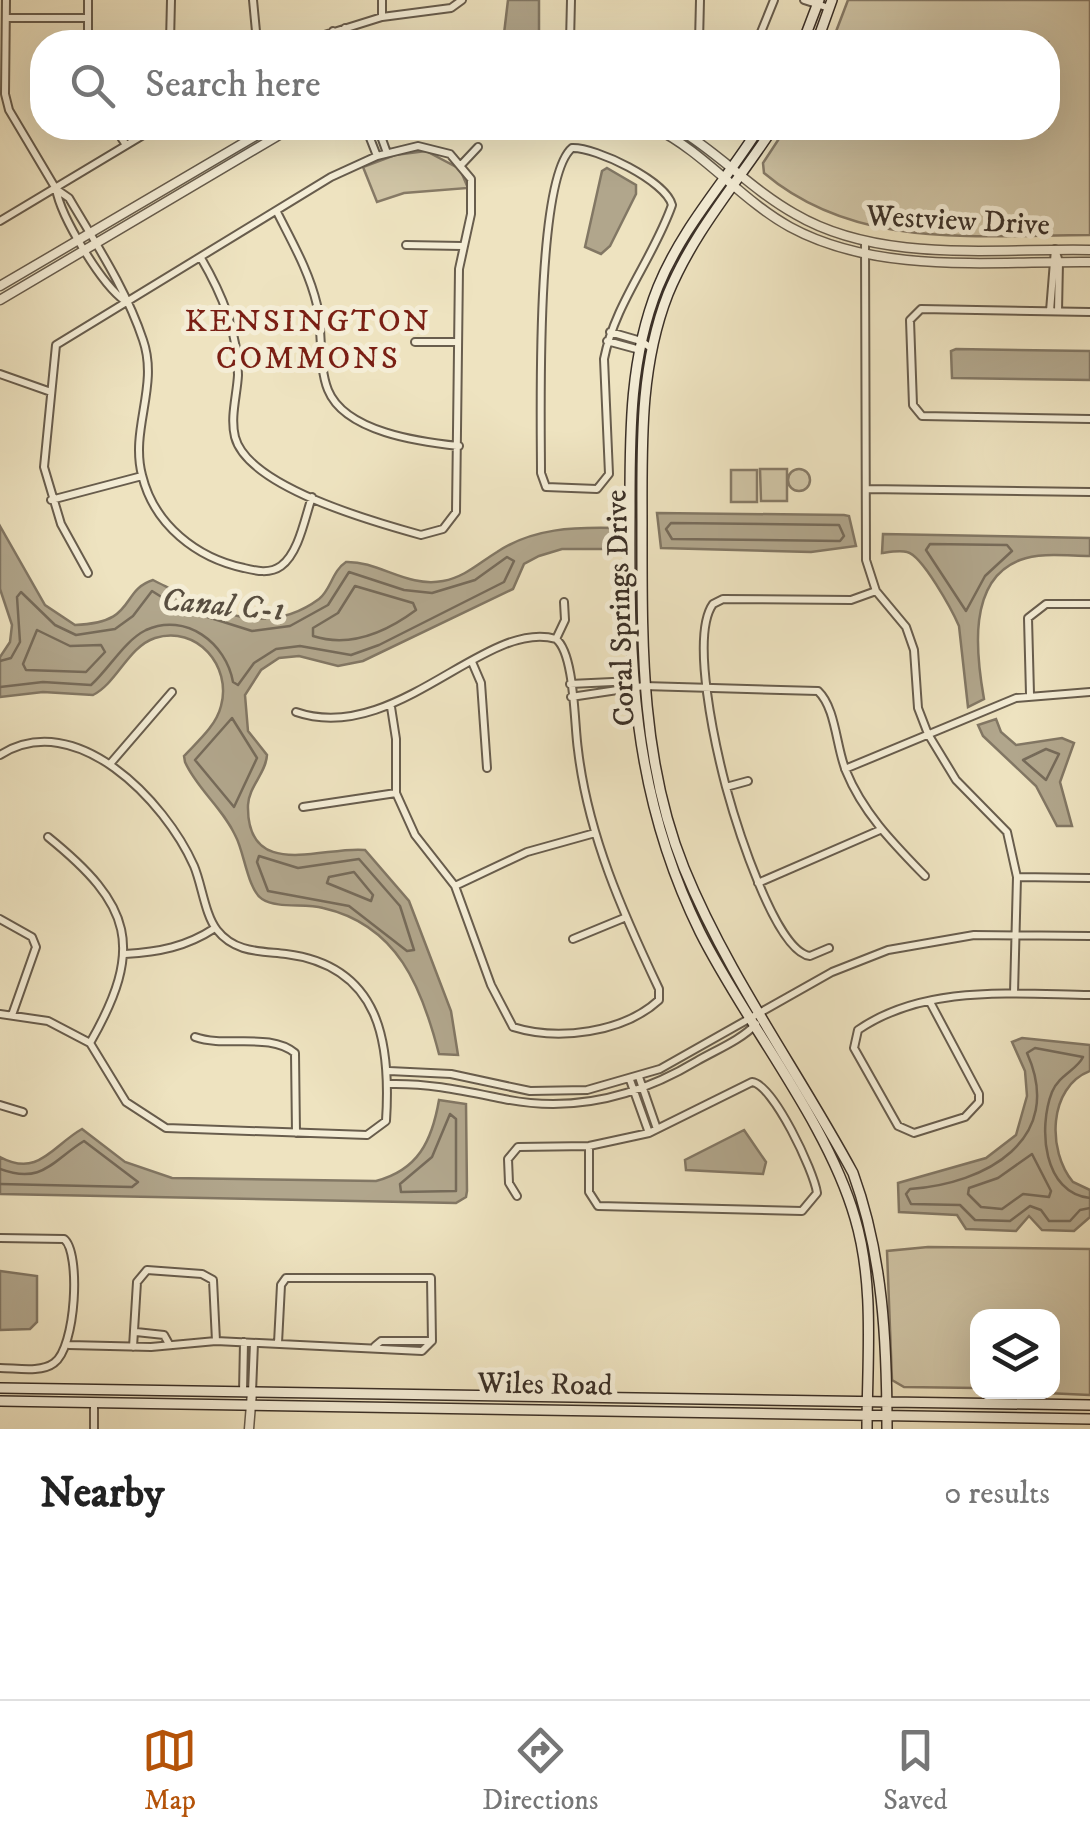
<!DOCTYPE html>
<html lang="en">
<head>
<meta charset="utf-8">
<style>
  :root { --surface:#fff; --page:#f2f2f2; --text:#222; --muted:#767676; --line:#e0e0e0; --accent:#b45309 }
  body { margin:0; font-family:"IM FELL DW Pica",serif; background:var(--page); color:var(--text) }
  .controls { position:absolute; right:30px; bottom:30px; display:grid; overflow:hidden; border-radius:20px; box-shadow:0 10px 40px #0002 }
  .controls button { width:90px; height:90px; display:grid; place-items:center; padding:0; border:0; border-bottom:2px solid var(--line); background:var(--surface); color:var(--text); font:50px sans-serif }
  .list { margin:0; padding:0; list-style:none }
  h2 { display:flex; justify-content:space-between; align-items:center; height:130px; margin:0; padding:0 40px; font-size:42px }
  h2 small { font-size:32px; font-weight:400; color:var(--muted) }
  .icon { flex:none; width:55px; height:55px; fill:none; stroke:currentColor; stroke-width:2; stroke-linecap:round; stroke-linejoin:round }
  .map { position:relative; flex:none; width:1090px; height:1429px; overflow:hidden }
  .search { position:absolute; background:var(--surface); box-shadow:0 10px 40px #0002; left:30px; right:30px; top:30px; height:110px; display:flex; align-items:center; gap:25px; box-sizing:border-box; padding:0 35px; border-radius:40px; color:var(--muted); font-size:38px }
  .sheet { height:270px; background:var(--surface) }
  nav { display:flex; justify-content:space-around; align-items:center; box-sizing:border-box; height:140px; border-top:2px solid var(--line); background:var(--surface); font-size:28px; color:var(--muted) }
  nav a { display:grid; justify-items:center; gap:5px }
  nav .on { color:var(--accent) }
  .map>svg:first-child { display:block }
  .green { fill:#d0c5a6; stroke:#867a66; stroke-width:2.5 }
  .water { fill:#b1a68c; stroke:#827764; stroke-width:2.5 }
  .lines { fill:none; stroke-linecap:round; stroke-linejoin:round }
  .shore { stroke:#766b5a; stroke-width:2.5 }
  .minor-casing { stroke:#685d4d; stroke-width:10 }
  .tertiary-casing { stroke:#685d4d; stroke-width:11 }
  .secondary-casing { stroke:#3b3027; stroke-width:12 }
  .minor { stroke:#f4edd6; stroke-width:6 }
  .tertiary { stroke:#f4edd6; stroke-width:8 }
  .secondary { stroke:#f4edd6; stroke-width:9 }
  .labels { text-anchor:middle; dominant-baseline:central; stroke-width:10; stroke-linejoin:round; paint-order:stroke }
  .street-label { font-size:30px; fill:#3b3027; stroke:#f4edd6 }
  .neighbourhood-label { font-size:32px; letter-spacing:2.5px; fill:#7a1f14; stroke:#f4edd6 }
  .water-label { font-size:32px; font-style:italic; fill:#584e40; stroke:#f4edd6 }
</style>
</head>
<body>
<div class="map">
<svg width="1090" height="1429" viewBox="0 0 1090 1429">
  <rect width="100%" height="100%" fill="#eee3c0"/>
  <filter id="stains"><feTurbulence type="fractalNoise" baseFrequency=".002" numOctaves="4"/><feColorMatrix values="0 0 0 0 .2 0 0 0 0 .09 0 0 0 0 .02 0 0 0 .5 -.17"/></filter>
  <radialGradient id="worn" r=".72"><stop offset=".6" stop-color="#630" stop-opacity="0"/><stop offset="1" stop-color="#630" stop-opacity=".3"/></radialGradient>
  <!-- green -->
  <path class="green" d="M848,0H1090V235C977,235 856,251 764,173L763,163L786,128H1048V42H832Z
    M426,151L460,169L468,188L404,193L377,202L363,167L395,155Z
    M788 480a11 11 0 1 1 22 0a11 11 0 1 1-22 0Z
    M760,469H787V501H761Z
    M731,470H757V502H731Z
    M928,1247L1090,1249V1395L1023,1392H1052V1316H978L977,1388L904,1387L892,1380L887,1251Z"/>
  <!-- water -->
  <path class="water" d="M508,0H539V42H503Z
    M607,168L636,185V194L610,246L601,254L585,247L602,171Z
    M956,349L1090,351V380L952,378L951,351Z
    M657,513L844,515L849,516L856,546L811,552L661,548Z
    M0,526L45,605L75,625C138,623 119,591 153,580C207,607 262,641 319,599C331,590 332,571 346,562C379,561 407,588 443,581C465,577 479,563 497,552C533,528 574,527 616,528V549H562L539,556L524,564L513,589L363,661L338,666L299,656L279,658L261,670L245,695L248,731L267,755C266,773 249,786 248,805C246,883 326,845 365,850L409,901L451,1011L458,1055L439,1054C422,988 398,925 323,908C304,903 278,909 262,899C248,890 244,852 236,837C223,808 197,789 185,762L184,756C198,741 216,726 221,706C232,666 197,625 155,638C128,647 117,683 93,695L43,692L0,697V657L10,642L12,625L0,589Z
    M883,534L1090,538V556C1068,556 1041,552 1020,560C967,580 976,654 984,699L968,707L959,626C952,610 922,555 907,552C900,550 889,552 882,553Z
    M996,719L1001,732L1016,745L1062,738L1074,743L1060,782L1072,826H1057L1036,786L983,736L978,725Z
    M1022,1038L1090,1045V1071C1048,1087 1047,1151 1073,1182L1090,1190V1217L1074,1231L1042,1230L1029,1216L1016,1231L966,1229L957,1215L899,1212L898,1183L986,1158L1016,1135L1027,1096L1025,1071L1012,1042Z
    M439,1100L466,1104L467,1191L466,1197L456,1203L0,1194V1157C39,1178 53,1145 82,1129L125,1162L172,1178L376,1181C418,1170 432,1141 439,1100Z
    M744,1130L766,1162L763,1174L686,1170L685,1160Z
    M0,1271L37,1276V1322L30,1329L0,1330Z"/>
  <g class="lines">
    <!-- shore -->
    <path class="shore" d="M671,523L839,525L844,536L840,541L672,539L666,529Z
      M930,544L1007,545L1012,551L985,576L966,611L926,550Z
      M355,586L413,603L416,610C385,633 350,648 313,636V628L338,613Z
      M37,630L70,646L101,645L105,652L86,672L26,670L23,664Z
      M0,661L11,658L20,642L17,597L21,592L55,625L76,635L115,629L133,616L152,591L179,608L252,631L290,626L328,605L349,572L404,590L432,593L475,580L507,557L514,561L504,582L379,645L351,655L300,646L276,649L254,663L238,685L233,682C226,643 186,612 146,630C124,641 109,669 91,685L43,682L0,687
      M232,718L257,758L234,807L195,760Z
      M1046,749L1059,754L1046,780L1023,760Z
      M259,856L298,868L359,859L400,906L414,950L407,951L349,906L268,891L257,862Z
      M354,872L373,895L371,901L327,883L329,877Z
      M450,1114L456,1119V1191L401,1192L400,1184L432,1157Z
      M1032,1154L1051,1191L1049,1197L1023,1194L1002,1209L981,1207L968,1194L969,1188L998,1178Z
      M0,1169C43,1185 53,1160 84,1141L138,1182L132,1187L0,1184
      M1090,1198C1043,1193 1038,1128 1052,1092C1059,1075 1077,1070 1083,1057L1035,1048L1027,1053C1066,1140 985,1184 910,1189L906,1194L911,1204L960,1205L975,1220L1010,1221L1030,1206L1041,1210L1049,1221H1070L1080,1210L1090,1208"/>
    <!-- minor casing -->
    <g class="minor-casing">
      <path id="minor" d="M6,0L5,94L9,110L56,189C61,217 101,284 125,301
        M253,0L257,42
        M382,0V17
        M804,0L829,8
        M6,18H88
        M345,28L349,42
        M333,31L337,42
        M88,42V0
        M170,42L171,0
        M302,42L382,17L451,8L462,0
        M570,42L571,0
        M699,42L700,0
        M757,42L774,0
        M115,128L126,145
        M366,128L377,156
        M378,128L387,153
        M572,148C596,147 666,181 672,205C653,259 615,303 604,359L609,474L597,489L546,487L541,473C541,418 535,179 572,148Z
        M462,164L478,147
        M56,189L69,198C96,244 126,289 143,340C159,386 130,429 142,475C154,525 197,558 244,568C256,571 270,574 281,566C299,553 305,517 312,497
        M277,212C292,242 309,271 317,305C323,331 318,365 328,390C345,432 420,442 459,446
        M0,221L155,128
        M865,241L866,560L876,591L906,627L914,650L918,708L928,734L956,780L1007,832L1017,877L1014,993
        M406,245L462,246
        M1055,249L1059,262L1058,311
        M1050,311L1055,249
        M1090,312L921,309L910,320L913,405L922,416L1090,419
        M610,332L641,341L651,348
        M607,341L640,350
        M415,342H458
        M0,374L51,392
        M866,489L1090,492
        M51,500L142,476
        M88,573L61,524L44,467L56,345L331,177L377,156L418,146L450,154L471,179V214L459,269L456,512L443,529L421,535C374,522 248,487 235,437C230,417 237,395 238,375C238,332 222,294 201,258
        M556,639L565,620L564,602
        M472,662L481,683L487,768
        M570,684L634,681
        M1030,694L1028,618L1046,604H1090
        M571,697L644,686L818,691C836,708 836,747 846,771C863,813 894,844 925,876
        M391,707L396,739V793L415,835L455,886L491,985L513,1027C558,1041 623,1033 659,1000V989C623,913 588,835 578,750C574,724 575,654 556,639
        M296,712C395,746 486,618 556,639
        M0,755C76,707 165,801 194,866C202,885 205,915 217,930C235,953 261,951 286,954C381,966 391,1044 386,1121L367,1135L166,1128L126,1102L90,1043L48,1021L0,1014
        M110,764L172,692
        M845,769L1016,698L1090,692
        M748,781L726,787C735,820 775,952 810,956L829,948
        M726,787C716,749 690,636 713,604L723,599L851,600L876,591
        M303,807L396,793
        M48,837C132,905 145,947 90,1043
        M1017,877L1090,878
        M758,883L880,830
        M455,886L527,852L595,833
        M0,919L32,937L36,947L12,1015
        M573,939L624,918
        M125,954C159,952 186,947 215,928
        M930,1002L979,1094V1102L965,1117L914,1133L898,1126L854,1048L858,1030C925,984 1013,994 1090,995
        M195,1037C226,1048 269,1032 295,1053L296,1133
        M389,1071L451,1074L530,1091L587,1090L660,1069L832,972L888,950L974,935L1090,936
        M639,1077L657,1129
        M630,1080L649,1133
        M389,1084C430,1083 464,1091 504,1099C573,1113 637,1097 697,1061C716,1050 741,1040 756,1024
        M0,1105L23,1112
        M517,1196L509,1183L508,1159L518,1147L589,1146L649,1133L752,1082C773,1084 814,1171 817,1193L802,1211L598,1206L589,1192V1146
        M0,1238L64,1239C81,1252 76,1348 54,1363C41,1373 16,1368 0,1368
        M136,1332L164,1335L169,1344
        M69,1345L151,1347L216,1341L422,1351L432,1341L431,1278H286L281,1285L278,1343
        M375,1346L381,1341H432
        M133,1347L137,1282L147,1270L202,1274L213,1280L216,1341
        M243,1392L244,1342
        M252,1392L254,1343
        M94,1429V1403"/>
    </g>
    <!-- tertiary casing -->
    <g class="tertiary-casing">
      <path id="tertiary" d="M655,128C704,152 741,200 790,227C878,275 992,261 1090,262
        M677,128C719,153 752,190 795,214C880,264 995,248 1090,250
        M0,286L269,128
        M0,300L291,128
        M249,1429L252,1392"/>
    </g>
    <!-- secondary casing -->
    <g class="secondary-casing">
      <path id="secondary" d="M803,42L819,0
        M817,42L832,0
        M759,128C725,182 683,226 658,287C629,359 630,435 630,511C629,663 631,792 700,932C746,1024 827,1121 855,1218C875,1285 867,1360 867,1429
        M773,128C737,183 694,231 668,294C639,368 642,447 642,525C642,641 640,759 684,868C728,976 798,1071 853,1173C883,1255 887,1342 887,1429
        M0,1388L1090,1405
        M0,1401L1090,1419"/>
    </g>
    <!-- minor -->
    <use href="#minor" class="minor"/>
    <!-- tertiary -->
    <use href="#tertiary" class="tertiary"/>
    <!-- secondary -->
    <use href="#secondary" class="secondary"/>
  </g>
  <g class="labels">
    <!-- street labels -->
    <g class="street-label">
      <text transform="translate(958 221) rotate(3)">Westview Drive</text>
      <text transform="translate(621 608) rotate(-92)">Coral Springs Drive</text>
      <text transform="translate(545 1385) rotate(1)">Wiles Road</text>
    </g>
    <!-- neighbourhood labels -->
    <g class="neighbourhood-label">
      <text x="308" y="322">KENSINGTON<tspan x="308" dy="37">COMMONS</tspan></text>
    </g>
    <!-- water labels -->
    <g class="water-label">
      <text transform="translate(223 606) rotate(5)">Canal C-1</text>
    </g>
  </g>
  <rect width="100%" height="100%" filter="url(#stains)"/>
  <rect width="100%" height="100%" fill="url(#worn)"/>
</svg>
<div class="controls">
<button><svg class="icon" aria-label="layers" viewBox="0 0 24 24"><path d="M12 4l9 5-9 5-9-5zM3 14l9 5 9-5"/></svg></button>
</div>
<div class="search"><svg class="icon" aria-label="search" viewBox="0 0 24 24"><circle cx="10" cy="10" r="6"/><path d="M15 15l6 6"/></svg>Search here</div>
</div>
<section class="sheet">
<h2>Nearby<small>0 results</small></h2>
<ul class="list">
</ul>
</section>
<nav>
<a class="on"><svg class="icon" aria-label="map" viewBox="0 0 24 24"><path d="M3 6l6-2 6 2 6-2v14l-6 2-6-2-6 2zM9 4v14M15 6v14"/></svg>Map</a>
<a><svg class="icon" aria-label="directions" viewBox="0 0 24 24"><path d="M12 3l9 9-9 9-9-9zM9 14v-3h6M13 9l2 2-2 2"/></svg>Directions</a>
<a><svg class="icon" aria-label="saved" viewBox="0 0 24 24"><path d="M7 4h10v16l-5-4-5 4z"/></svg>Saved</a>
</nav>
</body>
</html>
